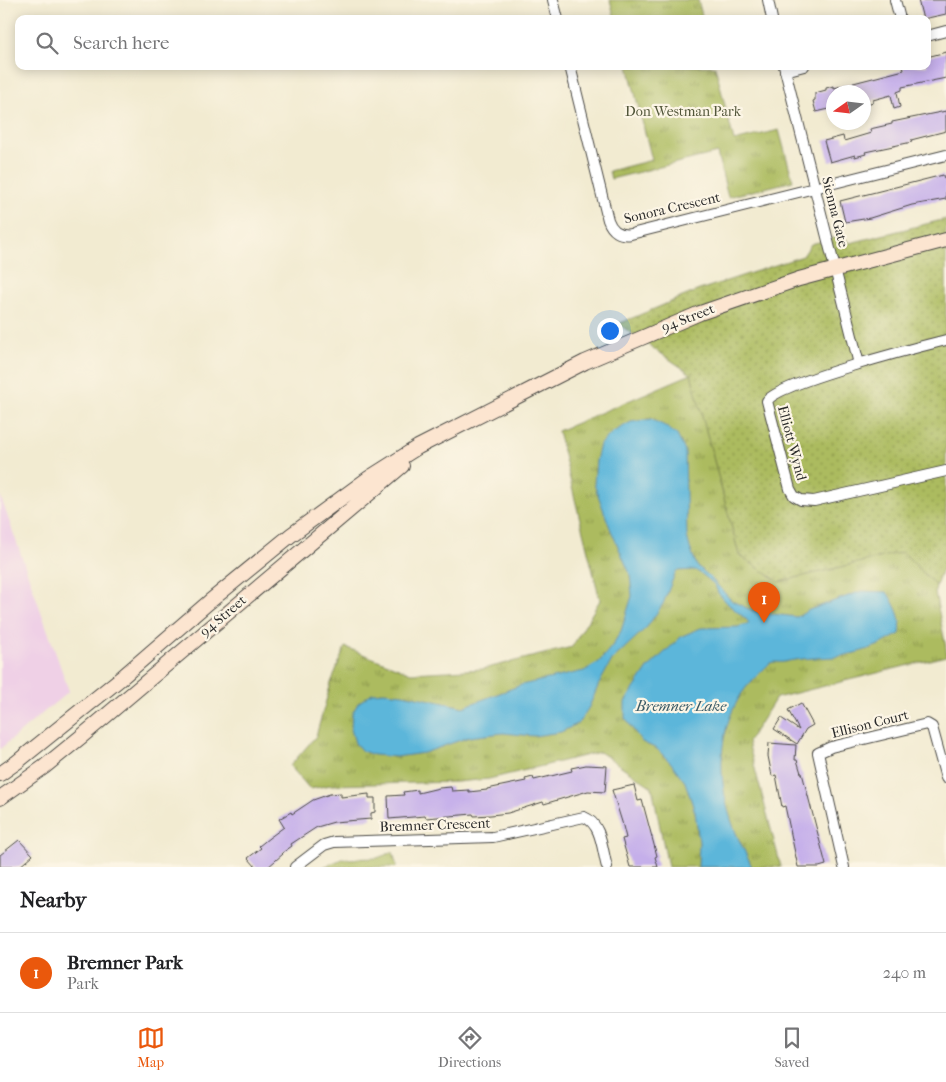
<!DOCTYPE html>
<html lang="en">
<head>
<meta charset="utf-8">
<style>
  :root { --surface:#fff; --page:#f6f6f6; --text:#202124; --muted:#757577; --line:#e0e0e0; --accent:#ea580c }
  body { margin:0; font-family:"IM FELL French Canon",serif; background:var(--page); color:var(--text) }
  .compass { position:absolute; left:826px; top:85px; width:45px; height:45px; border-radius:50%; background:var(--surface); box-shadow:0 2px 12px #0003; rotate:256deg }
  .you { position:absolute; left:609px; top:330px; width:18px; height:18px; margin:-12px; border:4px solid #fff; border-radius:50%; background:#1a73e8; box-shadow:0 0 0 8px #1a73e833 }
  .badge { display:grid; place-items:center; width:32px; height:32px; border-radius:50%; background:var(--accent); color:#fff; font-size:16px; font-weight:700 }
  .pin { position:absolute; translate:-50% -41px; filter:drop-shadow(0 1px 2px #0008) }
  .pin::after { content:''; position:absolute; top:26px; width:18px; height:15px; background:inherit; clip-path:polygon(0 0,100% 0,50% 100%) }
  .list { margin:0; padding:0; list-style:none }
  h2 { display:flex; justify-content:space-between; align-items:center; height:65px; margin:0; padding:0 20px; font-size:21px }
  h2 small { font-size:16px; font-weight:400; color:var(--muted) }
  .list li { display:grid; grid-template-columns:32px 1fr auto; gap:15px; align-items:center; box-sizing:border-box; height:80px; padding:0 20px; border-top:1px solid var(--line) }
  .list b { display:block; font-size:19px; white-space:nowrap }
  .list p { margin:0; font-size:16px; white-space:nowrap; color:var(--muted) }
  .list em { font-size:16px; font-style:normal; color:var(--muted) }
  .icon { flex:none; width:28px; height:28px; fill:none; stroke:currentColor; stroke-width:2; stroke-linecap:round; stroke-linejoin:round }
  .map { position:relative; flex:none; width:946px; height:867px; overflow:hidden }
  .search { position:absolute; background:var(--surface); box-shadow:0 2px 12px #0003; left:15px; right:15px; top:15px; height:55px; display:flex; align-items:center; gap:12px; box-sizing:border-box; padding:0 18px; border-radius:10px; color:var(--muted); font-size:19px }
  .sheet { height:145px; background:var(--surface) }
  nav { display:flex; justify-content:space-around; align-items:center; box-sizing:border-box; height:70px; border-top:1px solid var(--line); background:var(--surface); font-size:14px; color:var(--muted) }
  nav a { display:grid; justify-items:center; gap:2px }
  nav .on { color:var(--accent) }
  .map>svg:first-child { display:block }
  .built { fill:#efd0e6 }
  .grass { fill:url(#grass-dots); stroke:#6c7344 }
  .park { fill:url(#park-tufts); stroke:#6c7344 }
  .water { fill:#5cb6da; stroke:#447082 }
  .building { fill:#c5afea }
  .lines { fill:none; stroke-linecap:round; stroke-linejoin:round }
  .street-casing { stroke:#494844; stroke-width:12 }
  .secondary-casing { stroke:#494844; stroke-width:16 }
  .street { stroke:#fff; stroke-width:10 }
  .secondary { stroke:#fce5d0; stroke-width:14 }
  .labels { text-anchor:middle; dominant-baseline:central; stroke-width:4.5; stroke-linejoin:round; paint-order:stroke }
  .park-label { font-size:14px; fill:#52563a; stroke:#fcf5e5 }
  .street-label { font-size:14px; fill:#2b2b2b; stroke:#fcf5e5 }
  .water-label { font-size:15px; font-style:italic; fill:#3c5c68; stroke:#fcf5e5 }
</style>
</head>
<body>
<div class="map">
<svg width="946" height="867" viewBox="0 0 946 867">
  <defs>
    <pattern id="grass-dots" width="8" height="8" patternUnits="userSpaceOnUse" patternTransform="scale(1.25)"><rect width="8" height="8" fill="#acbb5e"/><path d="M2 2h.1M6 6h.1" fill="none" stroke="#8c984e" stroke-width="1.8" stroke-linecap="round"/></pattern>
    <pattern id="park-tufts" width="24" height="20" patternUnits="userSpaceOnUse" patternTransform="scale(1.25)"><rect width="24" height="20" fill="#acbb5e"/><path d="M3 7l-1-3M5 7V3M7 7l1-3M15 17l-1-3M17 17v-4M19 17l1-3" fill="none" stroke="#8c984e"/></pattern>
  </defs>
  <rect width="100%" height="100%" fill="#fcf5e5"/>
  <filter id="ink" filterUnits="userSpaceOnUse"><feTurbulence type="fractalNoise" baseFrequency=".02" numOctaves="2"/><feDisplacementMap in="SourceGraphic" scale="10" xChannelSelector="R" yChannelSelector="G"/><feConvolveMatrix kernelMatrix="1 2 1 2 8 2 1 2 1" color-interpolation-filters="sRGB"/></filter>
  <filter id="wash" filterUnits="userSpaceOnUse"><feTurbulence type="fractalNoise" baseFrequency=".0096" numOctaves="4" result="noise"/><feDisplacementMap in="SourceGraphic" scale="20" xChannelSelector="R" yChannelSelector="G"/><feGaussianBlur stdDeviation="1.12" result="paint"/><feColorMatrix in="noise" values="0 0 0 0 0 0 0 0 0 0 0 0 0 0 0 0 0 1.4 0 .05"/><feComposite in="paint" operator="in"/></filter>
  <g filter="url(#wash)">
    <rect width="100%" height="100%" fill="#f2ebd1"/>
    <!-- built -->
    <path class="built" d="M0,495L69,691L0,749Z"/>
    <!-- grass -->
    <path class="grass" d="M946,219V559L936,586L903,552L779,582L739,555L691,374L618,324L699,290L803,256L811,244L842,236L850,243Z"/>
    <!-- park -->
    <path class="park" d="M610,0H698L703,19H615Z
      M628,66H715L734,141L779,130L793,181L728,197L717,153L611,179L609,171L652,160Z
      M691,374L739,555L779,582L903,552L936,586L935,592L946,648V656L776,698L748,742L781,867H668L652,787L600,752L489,779L457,782L330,785L310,789L290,766L316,736L331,683L345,647L411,673L483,669L572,647L600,600L558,431Z
      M393,852L397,867H323L342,859L377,858Z"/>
    <!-- water -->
    <path class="water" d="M651,419L665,426L677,435L685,451L687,536L690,548L697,566L708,575L732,601L749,609L764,613L797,617L809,610L862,591L887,592C895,605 903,619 900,634C893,637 886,642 879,645C865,651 849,655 834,657C817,658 801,658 784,662C779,663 775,661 770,663C759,674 746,685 739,698C716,737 718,786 734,828C739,842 747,854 752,867H698L699,842L695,812L685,782L671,763L657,749L642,742L625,718V702L648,668L682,636L701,628L738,627L749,623L746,619L729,605L718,593L715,585L703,575L695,570L676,571L663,604L647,627L612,660L599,684L589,707L579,723L561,732L534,736L503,733L469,737L424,753L396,757L374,755L362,751L355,743L351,729L352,714L358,703L372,693L384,692L403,694L463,707L521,685L584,671L599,662L612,646L621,631L632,596L630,574L610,528L594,484L596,461L600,444L613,432L631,422Z"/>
    <g id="blocks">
      <!-- building -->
      <path class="building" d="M918,0H946V14L923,19Z
        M946,52V78L902,87V90L897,92L900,107L894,109L891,95L873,100V102L864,105V92H834V108L816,112L813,101L815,100V93L826,90V88L834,86V88L904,70L903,66H927V57Z
        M946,111V131L911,140L912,142L865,152L866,154L855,157V155L830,162L824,141L843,136L844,141L871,133L870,129L892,124V122Z
        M943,175L944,179H946V199L912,205L870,218L845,222L840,201Z
        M801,703L813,725L806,729L797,744L774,729L781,718L799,730L788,710Z
        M769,743L796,745L795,760H797L801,773H802L826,865L819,867H798L785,806L782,807L776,775L772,776L768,756Z
        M586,765L607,766L605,792L588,791L544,804L543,802L508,813L491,815L474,816L473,814L426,818L425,816L389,819L388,796L404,795L403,792L418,790V793L439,788L451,787L452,791L469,790V792L487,790V789L526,781L525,779L533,777L534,780L572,771L571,768Z
        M634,785L638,801L642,800L657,856L655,857L658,867H630L622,839L626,838L622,822L612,790Z
        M341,793V797L369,794V798H375V812L371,813V819L334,822L317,827L291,844L292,846L282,853L283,854L268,867H256L248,858L261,848L259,846L269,838L284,827L279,819L291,812L292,814L313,800L330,794Z
        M19,840L33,855L19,867H0V855Z"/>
    </g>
  </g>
  <g filter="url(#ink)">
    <use href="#blocks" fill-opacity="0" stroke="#494844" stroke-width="1"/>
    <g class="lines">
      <!-- street casing -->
      <g class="street-casing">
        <path id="street" d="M553,0L558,19
          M768,0L772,19
          M895,0L900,19
          M927,36L946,31
          M570,66L608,220C612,231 620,236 631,234L946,155
          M784,66L859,364
          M785,71L804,66
          M946,340C918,347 778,383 767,401L790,489L794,496L801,500L814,501L946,471
          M295,867L324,845L334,842L493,837L584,817C602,824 602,850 607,867
          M844,867L818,753L831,747L927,724L932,727L946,778"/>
      </g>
      <!-- secondary casing -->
      <g class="secondary-casing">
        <path id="secondary" d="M0,774L17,762L120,679L209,602L291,535L369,478L418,447L585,362L700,313L799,279L946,240
          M0,798L44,767L82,736L402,466"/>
      </g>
      <!-- street -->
      <use href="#street" class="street"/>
      <!-- secondary -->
      <use href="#secondary" class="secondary"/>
    </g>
  </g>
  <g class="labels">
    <!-- park labels -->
    <g class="park-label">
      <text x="683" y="111">Don Westman Park</text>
    </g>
    <!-- street labels -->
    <g class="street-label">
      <text transform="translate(672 208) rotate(-13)">Sonora Crescent</text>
      <text transform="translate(835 212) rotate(76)">Sienna Gate</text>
      <text transform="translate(688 318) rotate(-21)">94 Street</text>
      <text transform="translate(792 443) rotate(75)">Elliott Wynd</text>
      <text transform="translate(223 616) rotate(-40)">94 Street</text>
      <text transform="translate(870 724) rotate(-14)">Ellison Court</text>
      <text transform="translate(435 825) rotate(-2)">Bremner Crescent</text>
    </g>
    <!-- water labels -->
    <g class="water-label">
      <text x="681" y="706">Bremner Lake</text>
    </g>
  </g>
</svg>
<svg class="compass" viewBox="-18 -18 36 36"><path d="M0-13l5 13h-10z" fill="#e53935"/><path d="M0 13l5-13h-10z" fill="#757577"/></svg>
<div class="you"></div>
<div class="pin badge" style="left:764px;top:623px">1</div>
<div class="search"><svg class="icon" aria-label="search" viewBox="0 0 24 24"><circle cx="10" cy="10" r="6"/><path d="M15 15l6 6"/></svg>Search here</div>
</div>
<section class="sheet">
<h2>Nearby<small></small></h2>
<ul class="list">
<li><span class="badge">1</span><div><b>Bremner Park</b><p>Park</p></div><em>240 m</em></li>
</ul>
</section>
<nav>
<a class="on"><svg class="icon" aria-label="map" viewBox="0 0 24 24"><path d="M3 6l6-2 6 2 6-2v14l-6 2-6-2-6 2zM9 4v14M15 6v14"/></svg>Map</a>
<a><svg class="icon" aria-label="directions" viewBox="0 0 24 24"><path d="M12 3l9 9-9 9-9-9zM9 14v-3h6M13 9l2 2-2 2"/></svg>Directions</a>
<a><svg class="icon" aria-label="saved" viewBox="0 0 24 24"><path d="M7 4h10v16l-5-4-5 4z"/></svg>Saved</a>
</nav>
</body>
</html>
